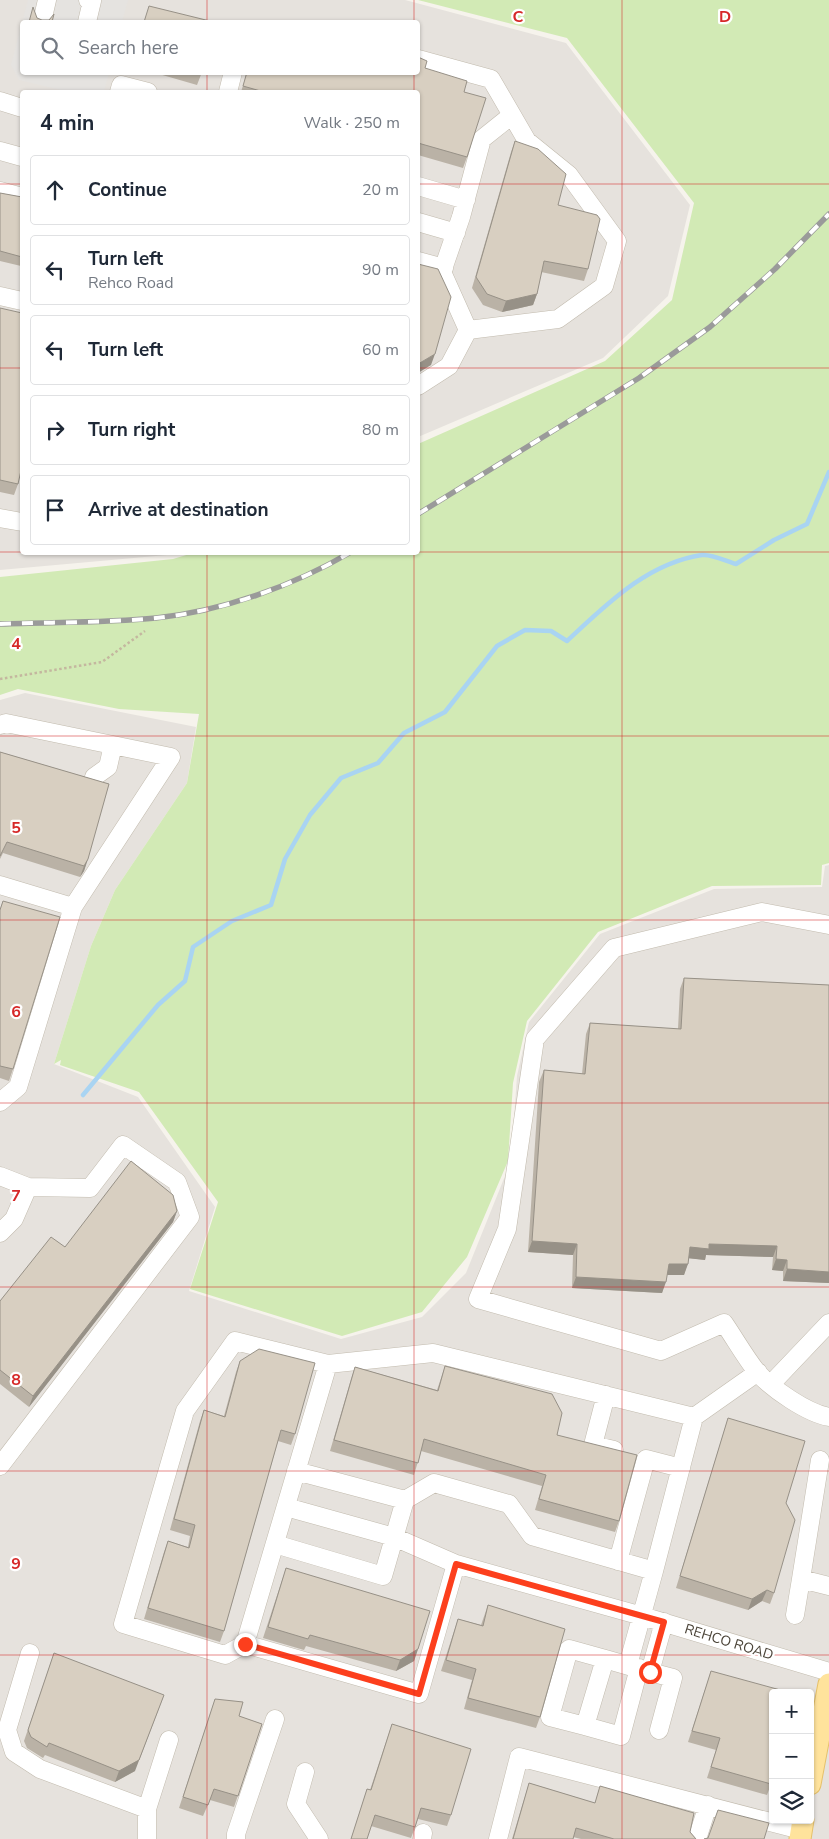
<!DOCTYPE html>
<html lang="en">
<head>
<meta charset="utf-8">
<style>
  :root { --surface:#fff; --page:#f2f2f3; --text:#1f2937; --muted:#747a83; --line:#e0e1e3 }
  body { margin:0; font-family:"Nunito Sans",sans-serif; background:var(--page); color:var(--text) }
  .controls { position:absolute; right:15px; bottom:15px; display:grid; overflow:hidden; border-radius:5px; box-shadow:0 1px 4px #0004 }
  .controls button { width:45px; height:45px; display:grid; place-items:center; padding:0; border:0; border-bottom:1px solid var(--line); background:var(--surface); color:var(--text); font:25px sans-serif }
  .stop { position:absolute; width:15px; height:15px; margin:-11px; border:4px solid #fc3f1d; border-radius:50%; background:#fff }
  .stop.end { background:#fc3f1d; border-color:#fff; box-shadow:0 1px 5px #0008 }
  .list { margin:0; padding:0; list-style:none }
  h2 { display:flex; justify-content:space-between; align-items:center; height:65px; margin:0; padding:0 20px; font-size:21px }
  h2 small { font-size:16px; font-weight:400; color:var(--muted) }
  .list li { display:grid; grid-template-columns:32px 1fr auto; gap:15px; align-items:center; box-sizing:border-box; height:70px; margin:0 10px 10px; padding:0 10px; border:1px solid var(--line); border-radius:5px }
  .list b { display:block; font-size:19px; white-space:nowrap }
  .list p { margin:0; font-size:16px; white-space:nowrap; color:var(--muted) }
  .list em { font-size:16px; font-style:normal; color:var(--muted) }
  .icon { flex:none; width:28px; height:28px; fill:none; stroke:currentColor; stroke-width:2; stroke-linecap:round; stroke-linejoin:round }
  .map { position:relative; flex:none; width:829px; height:1839px; overflow:hidden }
  .search { position:absolute; background:var(--surface); box-shadow:0 1px 4px #0004; left:20px; top:20px; width:400px; height:55px; display:flex; align-items:center; gap:12px; box-sizing:border-box; padding:0 18px; border-radius:5px; color:var(--muted); font-size:19px }
  .panel { position:absolute; background:var(--surface); box-shadow:0 1px 4px #0004; left:20px; top:90px; width:400px; height:465px; border-radius:5px }
  .map>svg:first-child { display:block }
  .industrial { fill:#e6e2dd; fill-rule:evenodd }
  .green { fill:#d2eab5 }
  .parking { fill:#e5e3e0 }
  .lines { fill:none; stroke-linecap:round; stroke-linejoin:round }
  .stream { stroke:#a9d4f2; stroke-width:4.5 }
  .minor-casing { stroke:#c2bbae; stroke-width:19 }
  .major-casing { stroke:#e6c16a; stroke-width:23 }
  .path { stroke:#c4b79f; stroke-width:2.5; stroke-dasharray:2.5 2.5; stroke-linecap:butt }
  .minor { stroke:#fff; stroke-width:18 }
  .major { stroke:#ffe39c; stroke-width:21 }
  .rail-casing { stroke:#9a9a9a; stroke-width:5.5 }
  .rail { stroke:#fff; stroke-width:4; stroke-dasharray:11; stroke-linecap:butt }
  .wall { fill:#bab2a6 }
  .shaded-wall { fill:#979187 }
  .building { fill:#d8cfc1; stroke:#979187 }
  .route { stroke:#fc3f1d; stroke-width:6 }
  .grid { fill:none; stroke:#d62828; stroke-width:1; stroke-opacity:0.55 }
  .labels { text-anchor:middle; dominant-baseline:central; stroke-width:4.5; stroke-linejoin:round; paint-order:stroke }
  .street-label { font-size:14px; fill:#4b4439; stroke:#fff }
  .grid-label { font-size:16px; text-anchor:middle; font-weight:bold; fill:#d62828; stroke:#fff; stroke-width:4.5; stroke-linejoin:round; paint-order:stroke }
</style>
</head>
<body>
<div class="map">
<svg width="829" height="1839" viewBox="0 0 829 1839">
  <rect width="100%" height="100%" fill="#f6f3ec"/>
  <!-- industrial -->
  <path class="industrial" d="M0,0H405L566,43L690,205L668,296L603,358L418,437V92H22V552L176,553L167,555L0,570ZM22,22H418V72H22Z
    M25,693L196,727L187,783L115,890L91,946L54,1064L138,1097L215,1207L189,1291L341,1339L422,1317L466,1273L511,1161L517,1076L529,1022L600,934L714,889L822,887L825,866L829,865V1839H0V700ZM773,1693H810V1820H773Z"/>
  <!-- green -->
  <path class="green" d="M418,0H829V863L822,865L821,885L712,886L598,932L527,1021L513,1083L508,1161L467,1257L422,1312L342,1336L190,1289L218,1202L139,1092L60,1065L61,1060L54,1064L91,946L115,890L187,783L199,714L119,709L18,689L0,695V577L173,559L193,553L418,552V444L605,361L672,300L694,203L567,38Z"/>
  <!-- parking -->
  <path class="parking" d="M28,0H128L122,22H22V72L109,73L104,92H69L19,80L11,65Z"/>
  <g class="lines">
    <!-- stream -->
    <path class="stream" d="M83,1095L158,1005L185,981L193,947L232,921L271,905L285,859L310,815L341,778L378,763L404,733L445,712L497,646L525,630L551,631L567,641C606,605 647,563 702,555C712,554 726,561 736,564L774,540L807,524L829,472"/>
    <!-- minor casing -->
    <g class="minor-casing">
      <path id="minor" d="M44,13L47,0
        M87,22L92,1L88,0
        M418,59L491,79L527,141L569,175L617,241L604,286L558,319L468,330L449,366L418,386
        M119,92L121,85L148,92
        M228,92L233,72
        M0,101L22,108
        M0,151L22,157
        M418,186L466,200
        M0,191L22,197
        M418,222L456,233
        M418,261L444,268
        M0,296L22,301
        M468,330L442,272L461,217L482,139L512,115
        M0,518L22,522
        M0,725L6,723L171,757L73,907L0,885
        M94,777L108,767L113,745
        M829,925L762,912L614,948L535,1039L507,1229L478,1299L661,1351L724,1323C735,1339 745,1357 757,1372C772,1389 807,1413 829,1417
        M0,1102L18,1087L73,907
        M0,1176L28,1187L90,1188L123,1145L177,1182L190,1217L0,1466
        M0,1233L14,1219L28,1187
        M328,1364L245,1644L225,1655L123,1624L185,1411L235,1341L328,1364L433,1353L694,1417L758,1372
        M771,1384L829,1323
        M606,1395L593,1445L614,1450
        M405,1500L434,1483L509,1504L532,1536L654,1571L694,1417
        M286,1507L394,1537L456,1564L642,1616L829,1672
        M275,1544L383,1576L405,1500L296,1471
        M618,1561L646,1459L681,1468
        M801,1579L820,1460
        M795,1615L801,1579L829,1586
        M245,1644L419,1694L456,1564
        M30,1653L7,1730L14,1752L40,1769L147,1809
        M605,1659L569,1649L550,1717L585,1726L605,1659L650,1672
        M628,1665L654,1571
        M585,1726L621,1736L639,1668
        M659,1730L673,1678L650,1672L664,1622
        M305,1772L296,1804L319,1839
        M147,1839V1809L169,1740
        M236,1839V1834L275,1719
        M422,1839L423,1833
        M498,1839L519,1757L801,1830
        M697,1839L708,1805"/>
    </g>
    <!-- major casing -->
    <g class="major-casing">
      <path id="major" d="M810,1784L829,1684
        M800,1839L803,1820"/>
    </g>
    <!-- path -->
    <path class="path" d="M0,679L102,662L145,631"/>
    <!-- minor -->
    <use href="#minor" class="minor"/>
    <!-- major -->
    <use href="#major" class="major"/>
    <!-- rail casing -->
    <g class="rail-casing">
      <path id="rail" d="M418,514L639,378L710,327L775,269L829,214
        M0,624C52,622 105,623 156,618C223,611 293,586 351,552"/>
    </g>
    <!-- rail -->
    <use href="#rail" class="rail"/>
  </g>
  <!-- wall -->
  <path class="wall" d="M425,68L464,92L467,157L463,168L418,155V92H241L247,72H418Z
    M152,72H202L197,85Z
    M515,141L558,205L588,269L584,281L541,272L537,294L533,305L502,312L483,305L472,288L511,152Z
    M0,193L22,197V261L21,266L0,261Z
    M0,308L18,484L14,495L0,492Z
    M0,752L109,784L84,871L80,877L3,853L0,859Z
    M3,901L13,1069L9,1081L0,1078V909Z
    M684,978L829,985V1283L783,1281V1271L772,1270L773,1257L706,1255L705,1260L689,1258L684,1275H667L662,1293L572,1288L573,1255L528,1252L539,1082L544,1070L582,1074L586,1034L590,1023L678,1029L680,989Z
    M177,1211L173,1222L29,1407L0,1384V1301L65,1247Z
    M240,1361L295,1434L291,1445L278,1441L224,1631L220,1642L144,1619L164,1552L168,1541L188,1547L190,1536L170,1530L200,1421L204,1410L224,1416L236,1372Z
    M445,1366L557,1435L619,1521L615,1532L535,1510L542,1486L421,1451L414,1475L330,1451L351,1379L355,1367L437,1390Z
    M728,1418L786,1503L774,1593L770,1604L762,1601L748,1610L676,1588Z
    M286,1568L418,1649L414,1661L396,1671L306,1646L304,1650L263,1638Z
    M488,1605L540,1717L536,1728L464,1709L472,1680L441,1671L458,1619L481,1625Z
    M54,1653L135,1771L115,1782L45,1755L43,1758L27,1748L24,1741Z
    M711,1671L771,1784L767,1795L707,1778L716,1750L688,1742Z
    M215,1699L239,1716L262,1724L234,1807L210,1800L203,1816L179,1808Z
    M392,1724L451,1815L447,1826L418,1819L411,1838L371,1826L367,1839H351L367,1789L370,1790Z
    M529,1783L595,1803L600,1786L690,1832L696,1839H581L573,1837V1839H512Z"/>
  <!-- shaded-wall -->
  <path class="shaded-wall" d="M537,294L533,305L502,312L506,301Z
    M435,354L431,365L418,373V364Z
    M88,859L84,871L80,877L84,866Z
    M177,1211L173,1222L29,1407L33,1396Z
    M532,1241L577,1244L573,1255L528,1252Z
    M709,1244L777,1246L773,1257L706,1255L705,1260L686,1258L690,1247Z
    M776,1259L787,1260L783,1271L772,1270Z
    M669,1264H688L684,1275H664Z
    M787,1269L829,1272V1283L783,1281Z
    M576,1277L666,1282L662,1293L572,1288Z
    M767,1590L762,1601L748,1610L752,1599Z
    M418,1649L414,1661L396,1671L400,1660Z
    M164,1695L135,1771L115,1782L119,1771Z"/>
  <!-- building -->
  <path class="building" d="M149,6L214,22H144Z
    M33,7L37,18L42,20H49L54,14L52,22H29Z
    M418,57L427,61L425,68L467,81L464,92L486,98L467,157L418,143V92H264L243,86L247,72H418Z
    M515,141L538,149L566,174L558,205L597,215L600,219L588,269L544,261L537,294L506,301L487,294L476,277Z
    M0,193L22,197V257L0,251Z
    M418,264L438,269L451,297L435,354L418,364Z
    M0,308L22,313V466L18,484L0,480Z
    M0,752L109,784L88,859L84,866L7,842L0,856Z
    M3,901L60,917L13,1069L0,1066V910Z
    M684,978L829,985V1272L787,1269V1260L776,1259L777,1246L709,1244V1249L690,1247L688,1264H669L666,1282L576,1277L577,1244L532,1241L544,1070L585,1074L590,1023L681,1029Z
    M131,1161L173,1195L177,1211L33,1396L0,1370V1301L51,1237L65,1247Z
    M259,1349L315,1363L295,1434L281,1430L224,1631L148,1608L168,1541L189,1548L195,1525L174,1519L204,1410L225,1417L240,1361Z
    M445,1366L552,1394L562,1413L557,1435L637,1455L619,1521L539,1499L546,1475L424,1439L418,1463L334,1440L355,1367L438,1391Z
    M728,1418L805,1441L786,1503L795,1520L774,1593L767,1590L752,1599L680,1576Z
    M286,1568L430,1611L418,1649L400,1660L310,1635L308,1639L268,1627Z
    M488,1605L565,1629L540,1717L468,1698L476,1669L446,1660L458,1619L483,1626Z
    M54,1653L164,1695L139,1760L119,1771L49,1743L47,1747L31,1737L28,1730Z
    M711,1671L784,1691L786,1693H773V1778L771,1784L711,1767L720,1738L692,1731Z
    M215,1699L243,1702L239,1716L262,1724L238,1796L214,1789L208,1805L183,1797Z
    M392,1724L471,1749L451,1815L421,1808L415,1827L375,1815L367,1839H351L367,1789L371,1790Z
    M529,1783L595,1803L600,1786L694,1813L690,1832L696,1839H614L576,1828L573,1839H513Z
    M718,1810L769,1823L764,1839H704L708,1838Z"/>
  <g class="lines">
    <!-- route -->
    <path class="route" d="M245,1644L419,1694L456,1564L664,1622L650,1672"/>
  </g>
  <!-- grid -->
  <path class="grid" d="M207,0V22M414,0V22M622,0V1839M207,72V92M414,72V92M0,184H22M418,184H829M0,368H22M418,368H829M0,552H22M207,552V1839M414,552V1839M418,552H829M0,736H829M0,920H829M0,1103H829M0,1287H829M0,1471H829M0,1655H829"/>
  <g class="labels">
    <!-- street labels -->
    <g class="street-label">
      <text transform="translate(729 1642) rotate(17)">REHCO ROAD</text>
    </g>
  </g>
  <g class="grid-label">
    <text x="518" y="22">C</text>
    <text x="725" y="22">D</text>
    <text x="16" y="649">4</text>
    <text x="16" y="833">5</text>
    <text x="16" y="1017">6</text>
    <text x="16" y="1201">7</text>
    <text x="16" y="1385">8</text>
    <text x="16" y="1569">9</text>
  </g>
</svg>
<div class="controls">
<button>+</button>
<button>−</button>
<button><svg class="icon" aria-label="layers" viewBox="0 0 24 24"><path d="M12 4l9 5-9 5-9-5zM3 14l9 5 9-5"/></svg></button>
</div>
<div class="stop" style="left:650px;top:1672px"></div>
<div class="stop end" style="left:245px;top:1644px"></div>
<div class="search"><svg class="icon" aria-label="search" viewBox="0 0 24 24"><circle cx="10" cy="10" r="6"/><path d="M15 15l6 6"/></svg>Search here</div>
<section class="panel">
<h2>4 min<small>Walk · 250 m</small></h2>
<ul class="list">
<li><svg class="icon" aria-label="ahead" viewBox="0 0 24 24"><path d="M12 20V5M6 11l6-6 6 6"/></svg><div><b>Continue</b></div><em>20 m</em></li>
<li><svg class="icon" aria-label="left" viewBox="0 0 24 24"><path d="M17 20v-9H6M10 6l-5 5 5 5"/></svg><div><b>Turn left</b><p>Rehco Road</p></div><em>90 m</em></li>
<li><svg class="icon" aria-label="left" viewBox="0 0 24 24"><path d="M17 20v-9H6M10 6l-5 5 5 5"/></svg><div><b>Turn left</b></div><em>60 m</em></li>
<li><svg class="icon" aria-label="right" viewBox="0 0 24 24"><path d="M7 20v-9h11M14 6l5 5-5 5"/></svg><div><b>Turn right</b></div><em>80 m</em></li>
<li><svg class="icon" aria-label="arrive" viewBox="0 0 24 24"><path d="M6 21V4h12l-3 4 3 4H6"/></svg><div><b>Arrive at destination</b></div></li>
</ul>
</section>
</div>
</body>
</html>
